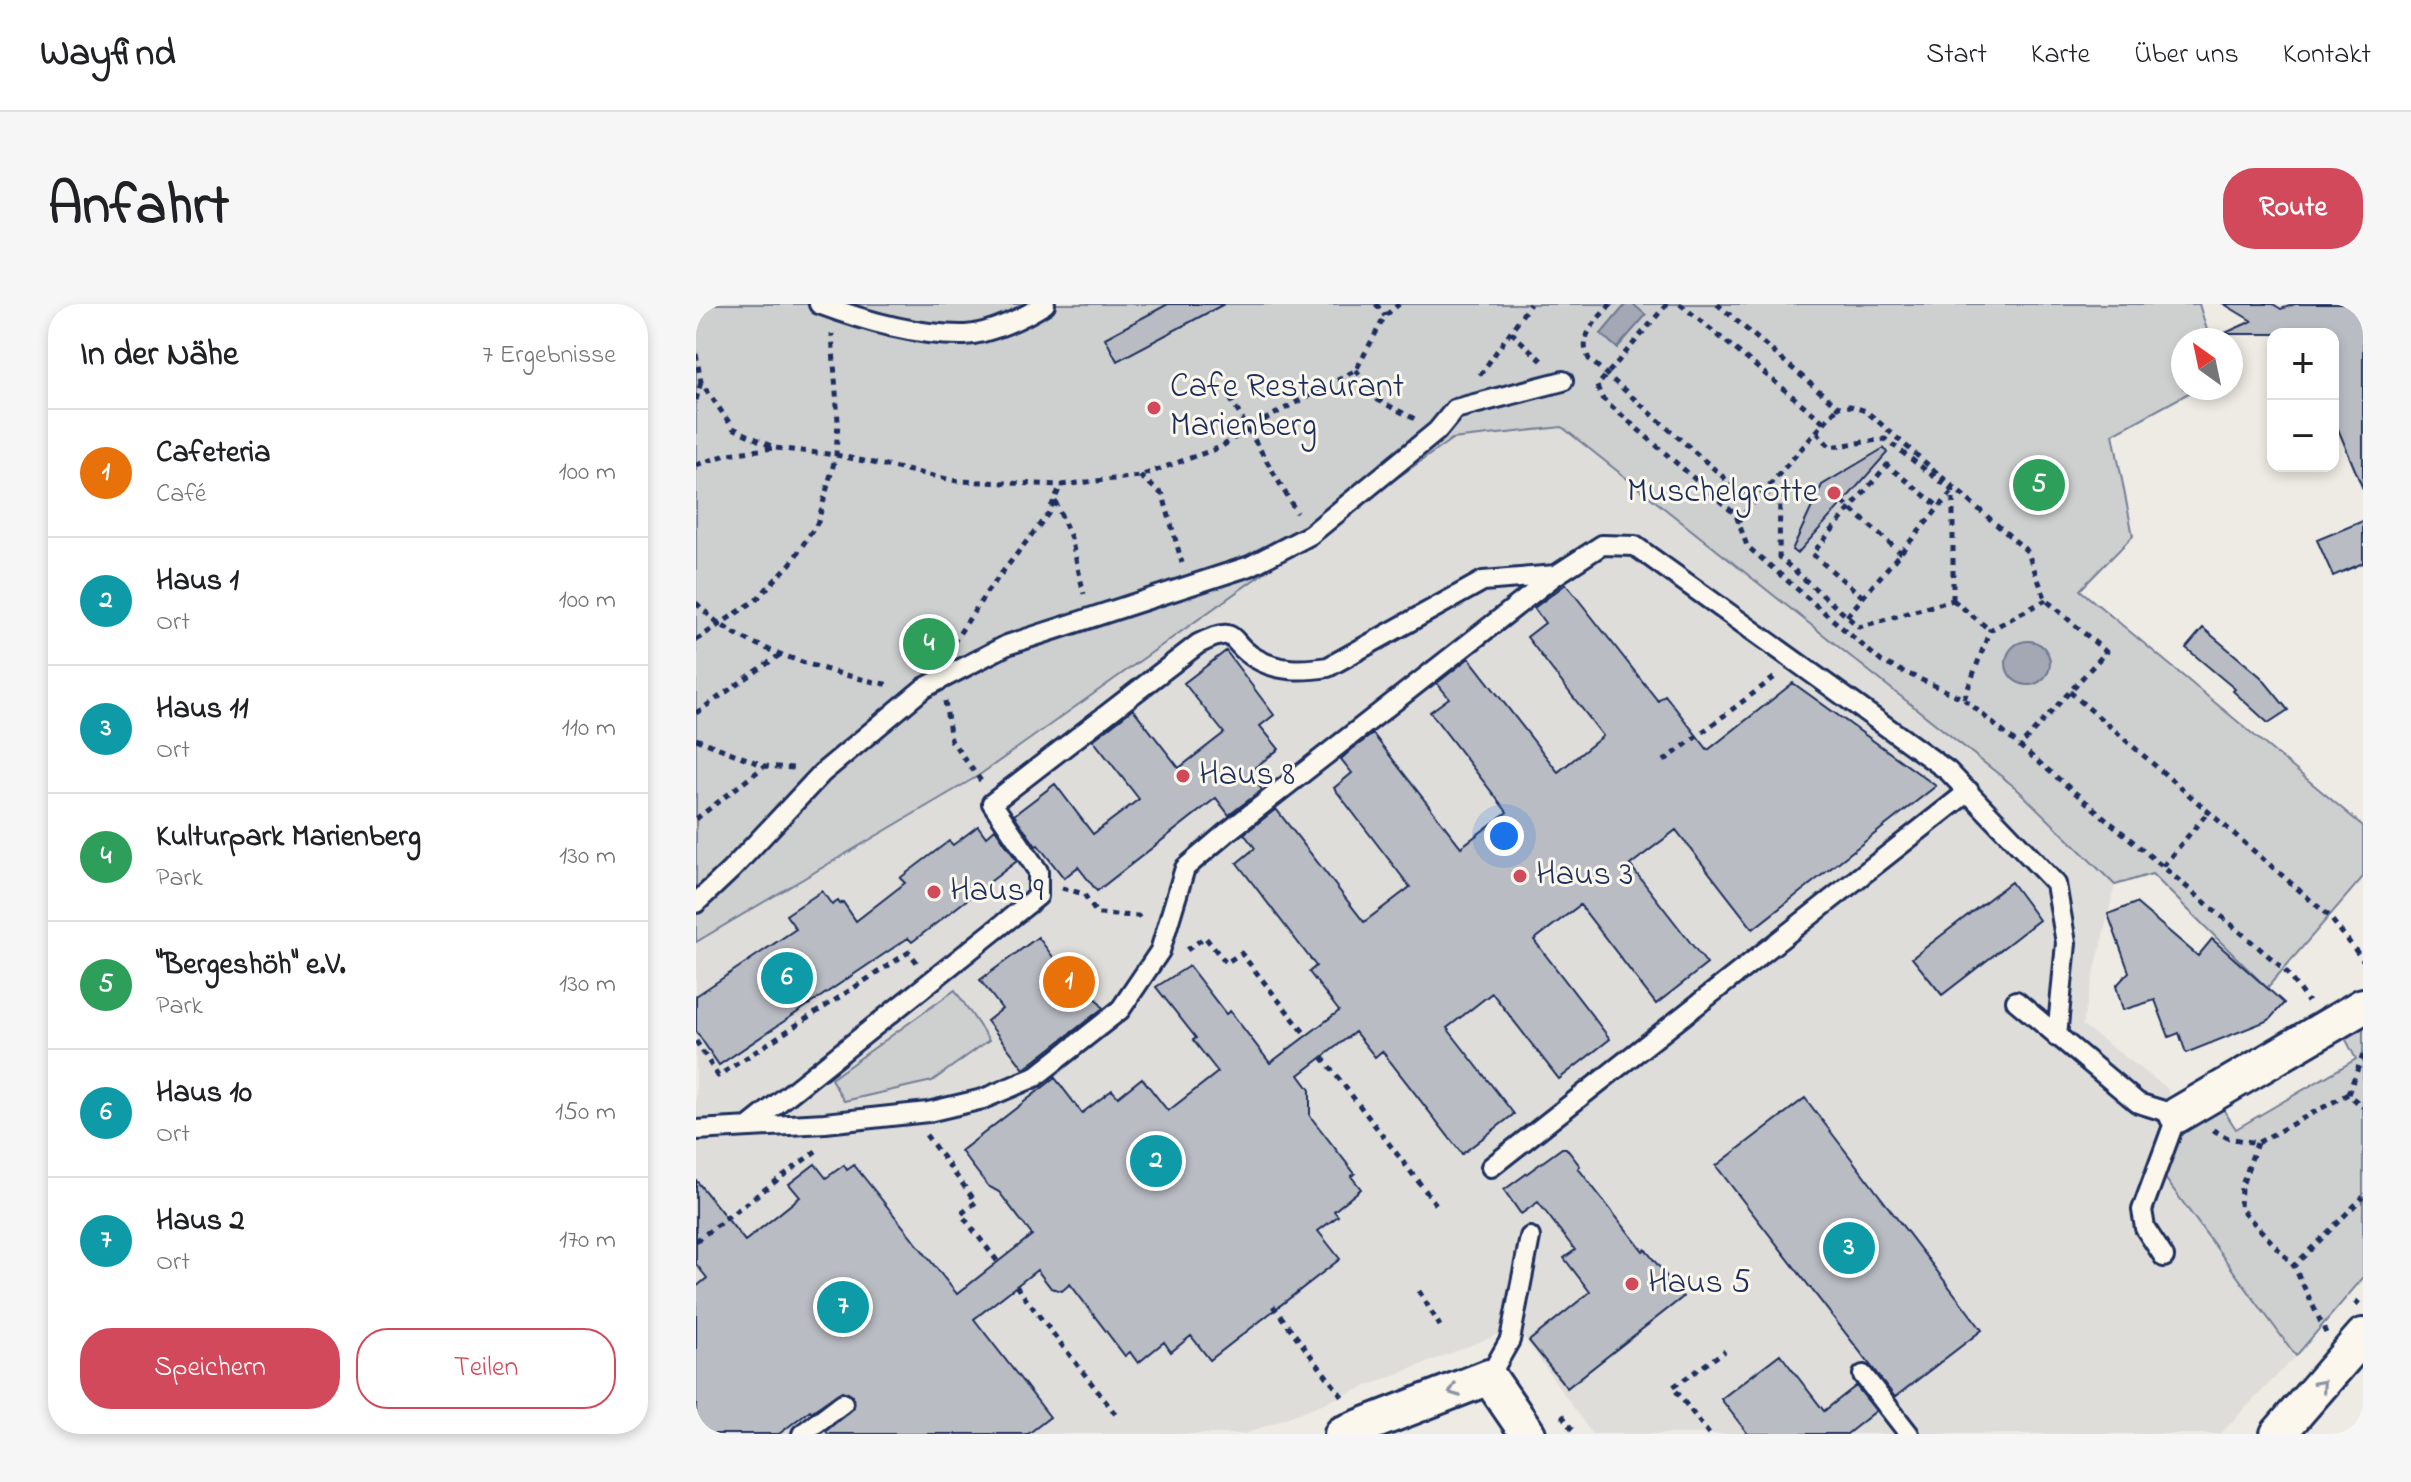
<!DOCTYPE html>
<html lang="de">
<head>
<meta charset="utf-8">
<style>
  :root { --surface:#fff; --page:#f6f6f6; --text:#202124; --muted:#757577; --line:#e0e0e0; --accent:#d1495b }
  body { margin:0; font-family:"Indie Flower",sans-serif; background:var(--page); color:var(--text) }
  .controls { position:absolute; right:24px; top:24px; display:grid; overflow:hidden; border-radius:16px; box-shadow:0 4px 12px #0003 }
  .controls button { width:72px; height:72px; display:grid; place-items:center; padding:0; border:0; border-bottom:2px solid var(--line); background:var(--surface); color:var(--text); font:40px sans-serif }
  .compass { position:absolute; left:1475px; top:24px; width:72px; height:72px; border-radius:50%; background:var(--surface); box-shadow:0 4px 12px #0003; rotate:327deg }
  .you { position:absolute; left:808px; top:532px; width:28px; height:28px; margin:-20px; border:6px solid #fff; border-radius:50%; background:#1a73e8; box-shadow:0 0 0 12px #1a73e833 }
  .badge { display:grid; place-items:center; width:52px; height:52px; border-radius:50%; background:var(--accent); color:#fff; font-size:26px; font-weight:700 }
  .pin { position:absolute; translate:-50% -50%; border:4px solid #fff; box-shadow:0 2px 8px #0006 }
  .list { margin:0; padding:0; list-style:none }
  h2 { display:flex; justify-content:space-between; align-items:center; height:104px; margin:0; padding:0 32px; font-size:34px }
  h2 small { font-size:26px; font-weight:400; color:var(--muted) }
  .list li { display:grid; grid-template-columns:52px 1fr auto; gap:24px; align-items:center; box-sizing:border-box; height:128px; padding:0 32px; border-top:2px solid var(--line) }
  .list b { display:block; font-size:30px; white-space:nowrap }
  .list p { margin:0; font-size:26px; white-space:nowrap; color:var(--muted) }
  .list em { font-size:26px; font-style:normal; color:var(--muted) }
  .actions { display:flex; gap:16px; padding:24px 32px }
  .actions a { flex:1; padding:18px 0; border:2px solid var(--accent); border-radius:32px; text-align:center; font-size:28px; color:var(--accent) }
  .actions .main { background:var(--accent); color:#fff }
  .map { position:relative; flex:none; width:1667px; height:1130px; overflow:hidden; border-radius:32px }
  header { display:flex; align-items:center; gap:48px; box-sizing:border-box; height:112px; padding:0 40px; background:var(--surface); border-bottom:2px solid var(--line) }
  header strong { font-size:38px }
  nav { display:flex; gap:44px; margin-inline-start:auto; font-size:28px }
  .intro { display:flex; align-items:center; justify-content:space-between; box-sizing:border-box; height:192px; padding:0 48px }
  h1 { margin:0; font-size:56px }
  .button { padding:20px 36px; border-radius:32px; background:var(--accent); color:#fff; font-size:28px; font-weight:700 }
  main { display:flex; gap:48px; padding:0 48px }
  aside { flex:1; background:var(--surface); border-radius:32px; box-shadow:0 4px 12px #0003 }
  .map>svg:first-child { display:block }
  .built { fill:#deddda }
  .green { fill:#cecfcf; stroke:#747f96; stroke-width:2 }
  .water { fill:#a3a8b4; stroke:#6d7892; stroke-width:2 }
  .building { fill:#b9bcc3; stroke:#1b2f5e; stroke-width:2 }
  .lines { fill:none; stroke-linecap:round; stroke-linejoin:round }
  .lane-casing { stroke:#1b2f5e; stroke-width:24 }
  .street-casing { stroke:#1b2f5e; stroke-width:40 }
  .path { stroke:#1b2f5e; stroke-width:5; stroke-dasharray:6 6; stroke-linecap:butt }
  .lane { stroke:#fbf7ec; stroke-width:18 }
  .street { stroke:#fbf7ec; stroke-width:34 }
  .oneway { stroke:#8b93a5 }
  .poi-dot { fill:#d1495b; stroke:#fbf7ec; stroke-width:3 }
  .labels { text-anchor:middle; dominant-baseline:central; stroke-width:6; stroke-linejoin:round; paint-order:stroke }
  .poi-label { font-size:34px; fill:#1b2f5e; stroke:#fbf7ec; text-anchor:start }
</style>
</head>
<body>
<header>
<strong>Wayfind</strong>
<nav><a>Start</a><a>Karte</a><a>Über uns</a><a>Kontakt</a></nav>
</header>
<div class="intro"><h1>Anfahrt</h1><a class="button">Route</a></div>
<main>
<aside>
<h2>In der Nähe<small>7 Ergebnisse</small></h2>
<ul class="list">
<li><span class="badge" style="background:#e8710a">1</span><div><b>Cafeteria</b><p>Café</p></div><em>100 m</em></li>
<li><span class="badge" style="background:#0f9aa8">2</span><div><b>Haus 1</b><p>Ort</p></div><em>100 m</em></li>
<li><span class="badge" style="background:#0f9aa8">3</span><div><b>Haus 11</b><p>Ort</p></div><em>110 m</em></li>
<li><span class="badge" style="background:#2e9e5b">4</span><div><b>Kulturpark Marienberg</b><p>Park</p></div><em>130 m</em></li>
<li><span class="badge" style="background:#2e9e5b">5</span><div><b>&quot;Bergeshöh&quot; e.V.</b><p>Park</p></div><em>130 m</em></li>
<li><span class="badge" style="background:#0f9aa8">6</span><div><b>Haus 10</b><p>Ort</p></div><em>150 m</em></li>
<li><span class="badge" style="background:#0f9aa8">7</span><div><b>Haus 2</b><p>Ort</p></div><em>170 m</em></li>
</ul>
<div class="actions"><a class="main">Speichern</a><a>Teilen</a></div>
</aside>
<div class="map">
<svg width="1667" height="1130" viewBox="0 0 1667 1130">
  <rect width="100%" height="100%" fill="#eeebe4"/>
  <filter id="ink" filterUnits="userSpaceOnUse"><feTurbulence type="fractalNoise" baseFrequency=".0125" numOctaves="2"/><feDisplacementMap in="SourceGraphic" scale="16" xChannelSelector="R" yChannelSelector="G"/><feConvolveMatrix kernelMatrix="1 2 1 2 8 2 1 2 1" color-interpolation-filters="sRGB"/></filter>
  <g filter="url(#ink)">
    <!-- built -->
    <path class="built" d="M866,123L1320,484L1419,581L1386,721L1471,784L1483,826L1469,874L1600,1052L1524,1130H896L821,1023L549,1130H0V638L282,472L756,135Z"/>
    <!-- green -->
    <path class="green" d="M0,0H1503L1514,36H1487V84H1502L1417,130L1437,232L1384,286L1667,522V573L1571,684L1456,570L1419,581L1320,484L866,123L756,135L282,472L0,638Z
      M259,686L293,736L236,777L148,797L135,775Z
      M1667,719V974L1600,1052L1469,874L1483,826L1523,799L1540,825L1660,755L1647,730Z"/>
    <!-- water -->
    <path class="water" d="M930,0H937L950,11L921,44L905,30Z
      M1310 359a22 22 0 1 1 44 0a22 22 0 1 1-44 0Z"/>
    <!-- building -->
    <path class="building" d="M472,0H528L421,57L409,34Z
      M1528,0H1577L1585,5L1599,0H1659L1667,22V185L1637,113V30H1527L1556,17Z
      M1188,144L1191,149L1101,250L1096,246L1126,181Z
      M1667,217V259L1637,272L1621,236Z
      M870,280L962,397L969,391L1012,446L1097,379L1240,482L1057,625L980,526L934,561L1011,660L960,700L884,601L838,636L914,735L863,775L796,689L751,724L818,810L766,850L686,747L679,753L659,728L603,771L614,786V812L659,870L655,872L665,885L638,907L642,912L622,927L644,955L514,1056L495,1032L475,1048L468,1038L442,1059L434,1048L429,1052L374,980L366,987L355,984L341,966L278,1015L354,1113L332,1130H132L130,1127L158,1103L157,1092L146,1087L115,1108L114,1106L83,1130H0V983L11,974L0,960V876L49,937L104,893L93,880L119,860L130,874L148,861L151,866L158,861L261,990L336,931L303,888L292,882L265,847L359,774L386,809L416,786L422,793L446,774L472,807L522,768L497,736L500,734L460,683L493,662L530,710L534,707L574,759L643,707L613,668L620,662L541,559L559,544L548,530L580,505L668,618L714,583L638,484L656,469L645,455L655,446L677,430L765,543L811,508L734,408L753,394L741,379L745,376L773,354L862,468L907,432L831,333L849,319L838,304Z
      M1507,324L1565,373L1592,406L1572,419L1537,387L1539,385L1490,344Z
      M530,347L578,411L564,422L583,445L553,468L566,486L533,511L520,494L401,587L382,563L368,574L342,541L340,542L318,511L359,480L397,530L443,495L397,436L437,405L483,464L528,429L488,379Z
      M282,522L290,533L299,525L321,557L216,638L212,634L23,761L0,727V692L100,625L90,611L126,587L136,601L142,597L144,600L147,598L160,617L209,579L204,574L253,537L257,541Z
      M1315,578L1343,616L1246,691L1216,654Z
      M1440,599L1502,652L1516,635L1588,699L1573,716L1490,749L1483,729L1473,733L1459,696L1427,706L1420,682L1433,668L1412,610Z
      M342,633L363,661L372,655L407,704L328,765L291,717L306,705L284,676Z
      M1109,794L1286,1026L1199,1093L1020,862Z
      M866,844H870L884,862L882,864L947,947L949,945L987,993L871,1084L833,1037L894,988L868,954L879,946L842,898L825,910L808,886Z
      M1084,1050L1128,1107L1160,1082L1180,1107L1151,1130H1052L1025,1095Z"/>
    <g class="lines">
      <!-- lane casing -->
      <g class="lane-casing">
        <path id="lane" d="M123,0C169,17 220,32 269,31C293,30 329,13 349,0
          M0,599L35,566L126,469L228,384L311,341L554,262L614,231L741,127L759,105L867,77
          M1320,697L1442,799L1481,811L1446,906L1449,924L1468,953
          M52,823L342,592V567L296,499L502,340C544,319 531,338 559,354C582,368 607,367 632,363L787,277L860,271
          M0,826L129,819L232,808L287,795L339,773L424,706L464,647L489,564L530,529L860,271L906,241L939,242L1252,467L1360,580L1370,639L1361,733
          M795,863L1273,487
          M1167,1071L1213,1130
          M793,1073L814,1036L834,933
          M106,1130L147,1099"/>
      </g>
      <!-- street casing -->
      <g class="street-casing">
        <path id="street" d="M1481,811L1667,702
          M646,1130L793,1073L832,1130
          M1582,1130L1667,1032"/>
      </g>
      <!-- path -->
      <path class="path" d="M680,0L689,12
        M915,0C900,17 881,33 893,55L1058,200
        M971,0L901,82L906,94L1040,211L1051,242L1186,358L1268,395L1588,665L1612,698
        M984,0L1129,119
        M1021,0L1142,103L1154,102L1170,107L1331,247L1350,296L1410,348L1324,442
        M815,28L847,58
        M0,50L5,78L37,124L79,144L140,151L261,177L365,181L444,172L525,143L553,124L660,66L689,12L703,0
        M660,66L682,96L719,115
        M784,71L834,0
        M534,94L601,209
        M0,96L5,78
        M1121,128L1134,143L1189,135L1257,187V296
        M0,161L33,150L78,144
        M444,172L467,191L486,259
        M1069,187L1084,194L1083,253L1163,323L1257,296
        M359,197L375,234L388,290
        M1147,198L1205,249
        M1041,218L1142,103
        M1167,293L1116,250L1191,161L1243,203
        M1257,296L1294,326
        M0,299C8,306 15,314 24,320C63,348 147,373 195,381
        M1151,312L1256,188
        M0,336L60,296L95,259L122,218L140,151L142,117L136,30
        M257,339L291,288L352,210L365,181
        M1374,388L1633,612L1667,656
        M1268,395L1294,326L1350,296
        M249,397L255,436L285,477
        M0,409L85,350
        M0,435L69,462L97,464
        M968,457L1079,373
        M0,515L69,462
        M1467,562L1512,508
        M366,584L388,590L401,610L442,612L446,617
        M491,646L509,633L530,659L545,649L610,731
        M0,737L22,772L213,648L222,660
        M626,753L742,903
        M1652,790L1667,751
        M1517,826L1532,834L1561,839L1652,790L1667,803
        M230,831L280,898L265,910L302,958
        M1561,839L1545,884L1544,904L1598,962
        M0,937L124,844
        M320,982L421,1112
        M723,987L744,1022
        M1659,1001L1667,992
        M577,1002L648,1095
        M1630,1029L1598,962L1667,893
        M866,1111L879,1130
        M1013,1130L977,1083L1029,1047"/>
      <!-- lane -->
      <use href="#lane" class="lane"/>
      <!-- street -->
      <use href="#street" class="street"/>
    </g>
    <!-- one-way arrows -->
    <defs><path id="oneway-chevron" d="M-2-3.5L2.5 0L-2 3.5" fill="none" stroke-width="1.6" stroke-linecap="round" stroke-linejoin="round" transform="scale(2)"/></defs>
    <g class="oneway">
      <use href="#oneway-chevron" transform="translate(1625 1081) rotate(-49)"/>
      <use href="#oneway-chevron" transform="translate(758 1087) rotate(159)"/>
    </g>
  </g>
  <!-- markers -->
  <g class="poi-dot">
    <circle cx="458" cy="104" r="8"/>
    <circle cx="1138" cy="189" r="8"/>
    <circle cx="487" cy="472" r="8"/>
    <circle cx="824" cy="572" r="8"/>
    <circle cx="238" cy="588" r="8"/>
    <circle cx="936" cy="980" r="8"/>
  </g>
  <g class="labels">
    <!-- poi labels -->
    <g class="poi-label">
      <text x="474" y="84">Cafe Restaurant<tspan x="474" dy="39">Marienberg</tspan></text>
      <text x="1122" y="189" text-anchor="end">Muschelgrotte</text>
      <text x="503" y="472">Haus 8</text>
      <text x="840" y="572">Haus 3</text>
      <text x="254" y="588">Haus 9</text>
      <text x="952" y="980">Haus 5</text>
    </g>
  </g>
</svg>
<div class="controls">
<button>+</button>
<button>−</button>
</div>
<svg class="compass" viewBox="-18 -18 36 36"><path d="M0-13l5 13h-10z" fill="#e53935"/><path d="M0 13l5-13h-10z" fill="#757577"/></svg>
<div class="you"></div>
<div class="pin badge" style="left:373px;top:678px;background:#e8710a">1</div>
<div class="pin badge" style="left:460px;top:857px;background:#0f9aa8">2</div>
<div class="pin badge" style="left:1153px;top:944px;background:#0f9aa8">3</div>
<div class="pin badge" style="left:233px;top:340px;background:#2e9e5b">4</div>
<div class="pin badge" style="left:1343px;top:181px;background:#2e9e5b">5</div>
<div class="pin badge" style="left:91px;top:674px;background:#0f9aa8">6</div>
<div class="pin badge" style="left:147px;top:1003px;background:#0f9aa8">7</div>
</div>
</main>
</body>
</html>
